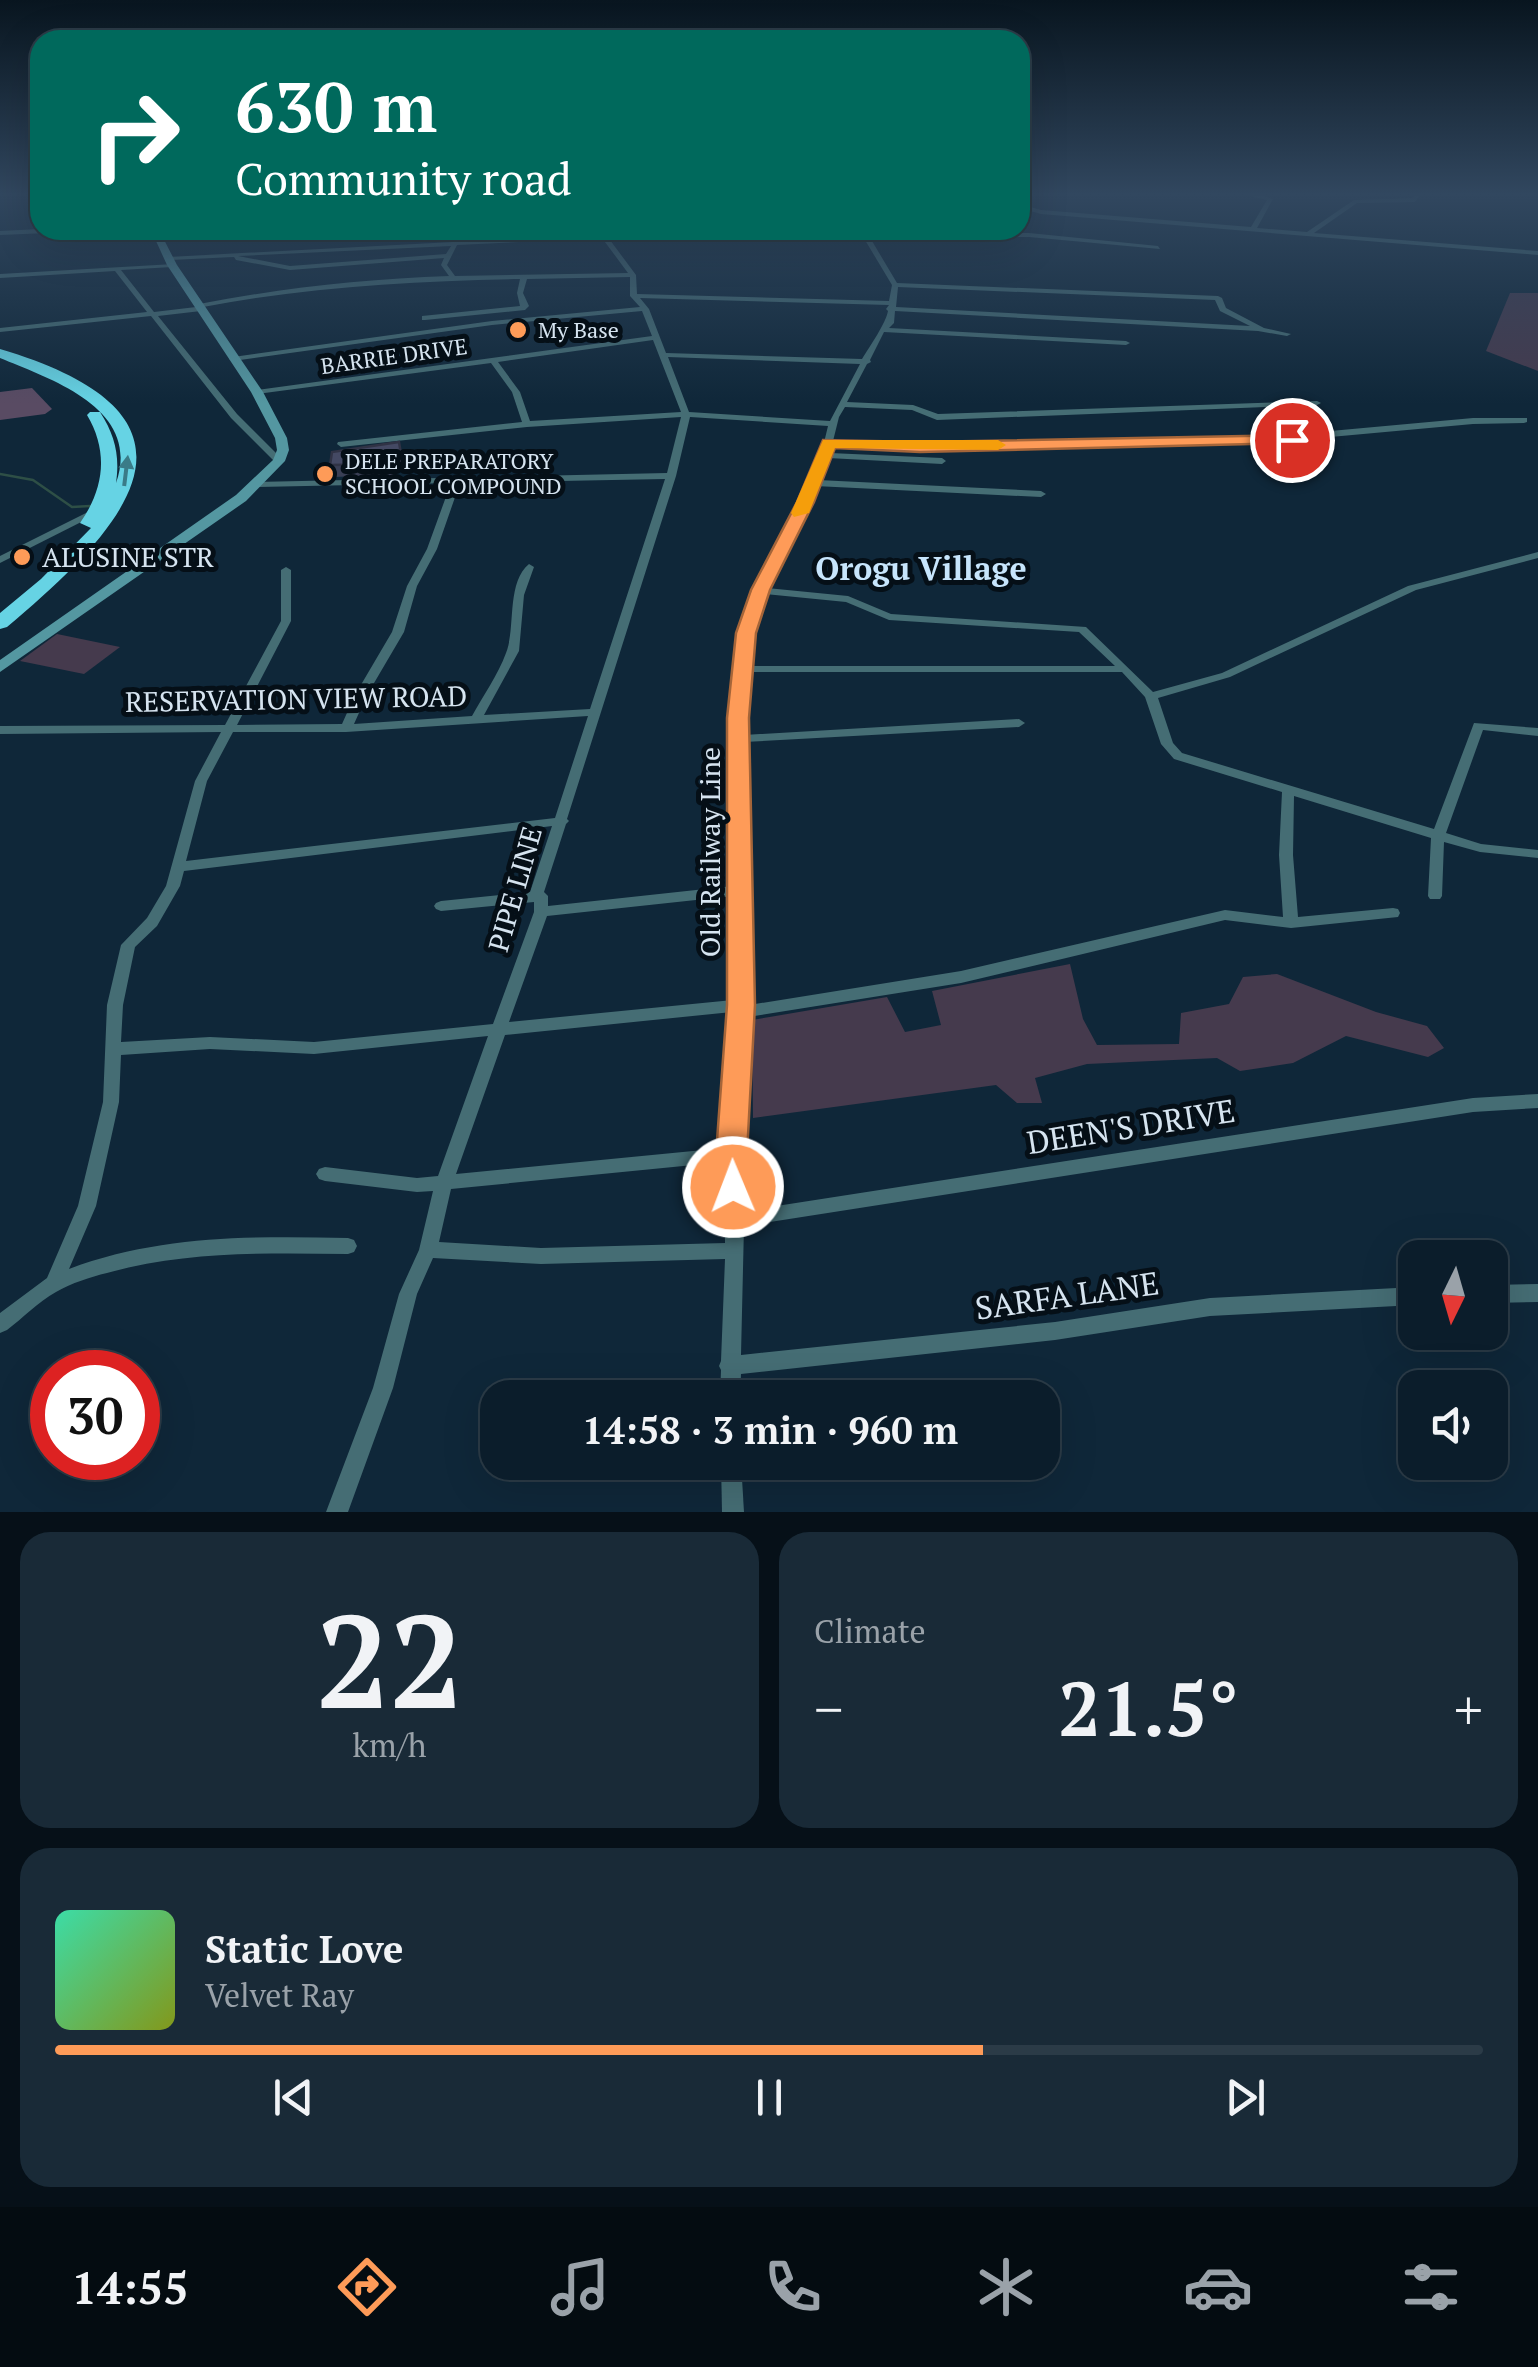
<!DOCTYPE html>
<meta charset="utf-8">
<style>
body{margin:0;font-family:"PT Serif",serif;background:#192a37;color:#f1f3f6;height:100vh;display:flex;flex-direction:column;font-size:38px;white-space:nowrap}
*{box-sizing:border-box;margin:0}
p{font-size:32px;color:#9aa2a9}
.icon{flex:none;width:55px;height:55px;fill:none;stroke:currentColor;stroke-width:2;stroke-linecap:round;stroke-linejoin:round}
.map{position:relative;height:1512px;overflow:hidden}
.sheet{display:flex;flex-direction:column;gap:20px;padding:20px;background:#061018;flex:1}
.sheet>*{flex:none}
.top-card{position:absolute;left:30px;top:30px;width:1000px;height:210px;border-radius:30px;box-shadow:0 10px 40px #0002,0 0 0 2px #2b3b47;background:#00695c;color:#fff;overflow:hidden}
.needle{width:65px;rotate:185deg}
.controls{position:absolute;left:1398px;top:1240px;display:grid;gap:20px}
.controls a{display:grid;place-items:center;width:110px;height:110px;border-radius:20px;background:#0b1d2b;box-shadow:0 10px 40px #0002,0 0 0 2px #2b3b47;font-size:50px}
.speed{position:absolute;left:30px;top:1350px;display:flex;gap:20px;font-size:50px;font-weight:700;text-align:center}
.speed>*{display:grid;place-content:center;width:130px;height:130px;border-radius:50%;background:#0b1d2b;box-shadow:0 10px 40px #0002,0 0 0 2px #2b3b47;line-height:1}
.speed .limit{border:15px solid #d22;background:#fff;color:#111}
.pin{position:absolute;display:grid;place-items:center;width:85px;height:85px;color:#fff;margin:-42px;border:5px solid #fff;border-radius:50%;box-shadow:0 2px 10px #0007}
.me{position:absolute;width:110px;margin:-55px;rotate:359deg;stroke-linejoin:round;filter:drop-shadow(0 0 8px #0008)}
.turn{display:flex;align-items:center;gap:35px;height:210px;padding:0 40px;font-size:45px}
.turn .icon{width:130px;height:130px;stroke-width:2.5}
.turn b{display:block;font-size:70px;line-height:85px}
.big{font-size:75px;font-weight:700;line-height:1.1}
.sheet .card{flex:1;display:flex;flex-direction:column;justify-content:center;gap:15px;min-width:0;padding:0 35px;border-radius:30px;background:#192a37}
.sheet .dial{align-items:center;gap:0}
.dial b{font-size:130px;line-height:1}
.song{display:flex;align-items:center;gap:30px}
.cover{width:120px;height:120px;border-radius:15px;background:linear-gradient(135deg,hsl(160 70% 55%),hsl(70 70% 35%))}
.played{height:10px;border-radius:5px;background:linear-gradient(90deg,#fe9b58 65%,#2b3b47 65%)}
.keys{display:flex;justify-content:space-around;direction:ltr}
.heat{display:flex;justify-content:space-between;align-items:center;font-size:55px;direction:ltr}
.sheet .tiles{flex:1;display:grid;gap:20px;grid-template-columns:1fr 1fr}
.card:last-child{grid-column:span 2}
.trip{position:absolute;left:480px;top:1380px;width:580px;height:100px;border-radius:30px;background:#0b1d2b;box-shadow:0 10px 40px #0002,0 0 0 2px #2b3b47;font-weight:700;line-height:100px;text-align:center}
.tabs{display:flex;height:160px;justify-content:space-around;align-items:center;background:#040c11;color:#9aa2a9}
.tabs .icon{width:70px;height:70px}
.tabs .selected{color:#fe9b58}
.tabs b{font-size:45px;color:#f1f3f6}
.map>svg:first-child{display:block}
.green{fill:#453a4d}
.forest{fill:#594b63}
.lines{fill:none;stroke-linecap:round;stroke-linejoin:round}
.stream{stroke:#2e4f46;stroke-width:2.5}
.street{fill:#456d74;fill-rule:evenodd}
.secondary{fill:#5497a1;fill-rule:evenodd}
.highway{fill:#66d3e4;fill-rule:evenodd}
.wall{fill:#3a3f55}
.shaded-wall{fill:#303345}
.building{fill:#444963;stroke:#303345;stroke-width:2.5}
.oneway{fill:#3a7b88}
.route{fill:#fe9b58;stroke:#a56539;stroke-width:2.5}
.slow{fill:#f59e0b}
.poi-dot{fill:#fe9b58;stroke:#050f17;stroke-width:4}
.labels{text-anchor:middle;stroke-width:10;stroke-linejoin:round;paint-order:stroke}
.far-poi-label{font-size:22px;fill:#d6e4f0;stroke:#050f17;text-anchor:start}
.far-street-label{font-size:22px;fill:#d6e4f0;stroke:#050f17}
.poi-label{font-size:28px;fill:#d6e4f0;stroke:#050f17;text-anchor:start}
.street-label{font-size:28px;fill:#d6e4f0;stroke:#050f17}
.quarter-label{font-size:32px;font-weight:bold;fill:#c7e5fc;stroke:#050f17}
.near-street-label{font-size:32px;fill:#d6e4f0;stroke:#050f17}
</style>
<div class="map">
<svg width="1538" height="1512" viewBox="0 0 1538 1512">
<rect width="100%" height="100%" fill="#0f2739"/>
<g class="green">
<polygon points="1510,293 1538,293 1538,371 1486,351"/>
<polygon points="57,634 120,647 84,674 20,661"/>
<polygon points="1070,964 1083,1019 1097,1045 1179,1044 1181,1013 1229,1004 1243,977 1277,974 1376,1012 1427,1026 1444,1048 1428,1057 1346,1036 1293,1063 1240,1071 1217,1058 1087,1064 1035,1078 1042,1103 1017,1103 996,1085 753,1118 752,1020 887,997 905,1032 941,1025 932,991"/>
</g>
<polygon class="forest" points="32,388 52,409 45,414 0,420 0,392"/>
<g class="lines">
<polyline class="stream" points="0,474 33,480 72,507 90,506"/>
<g class="street">
<polygon points="1247,192 1253,192 1273,199 1257,228 1307,232 1354,200 1413,198 1416,192 1422,192 1415,202 1357,203 1314,233 1538,251 1538,255 1041,214 1020,208 1020,204 1041,210 1251,227 1267,200 1246,195"/>
<polygon points="40,229 73,230 70,232 0,235 0,231"/>
<path d="M 459,230 L 465,230 L 459,241 L 601,234 L 601,230 L 607,230 L 607,236 L 636,275 L 637,294 L 889,301 L 892,285 L 859,230 L 865,230 L 866,232 L 1029,233 L 1158,246 L 1160,249 L 1029,237 L 869,236 L 897,283 L 1218,296 L 1222,298 L 1226,308 L 1264,328 L 1291,334 L 1287,336 L 1258,331 L 895,311 L 894,323 L 889,328 L 1126,341 L 1130,343 L 1126,345 L 884,332 L 870,360 L 871,362 L 867,364 L 847,402 L 913,405 L 938,414 L 1317,401 L 1321,403 L 1317,405 L 937,420 L 912,410 L 845,407 L 839,417 L 833,441 L 920,444 L 1253,438 L 1473,418 L 1527,418 L 1527,422 L 1524,423 L 1473,424 L 1253,444 L 920,450 L 832,446 L 830,453 L 942,458 L 946,461 L 942,464 L 828,458 L 818,480 L 1041,491 L 1046,494 L 1041,497 L 815,486 L 767,588 L 848,596 L 891,614 L 1086,627 L 1153,692 L 1222,673 L 1408,586 L 1538,552 L 1538,558 L 1416,590 L 1230,677 L 1158,698 L 1173,743 L 1182,753 L 1434,829 L 1474,723 L 1538,728 L 1538,736 L 1483,730 L 1446,833 L 1481,844 L 1538,850 L 1538,858 L 1480,852 L 1444,842 L 1442,896 L 1440,899 L 1430,899 L 1428,896 L 1431,838 L 1294,796 L 1293,855 L 1298,917 L 1393,908 L 1398,909 L 1400,913 L 1398,917 L 1291,928 L 1225,920 L 961,983 L 748,1017 L 741,1154 L 744,1211 L 1473,1098 L 1538,1094 L 1538,1108 L 1473,1112 L 744,1226 L 741,1355 L 1055,1322 L 1210,1298 L 1415,1287 L 1415,1305 L 1210,1316 L 1055,1340 L 741,1374 L 740,1398 L 720,1398 L 721,1370 L 719,1366 L 721,1361 L 725,1259 L 541,1264 L 433,1258 L 417,1294 L 393,1388 L 348,1512 L 326,1512 L 373,1388 L 399,1294 L 419,1250 L 433,1191 L 417,1192 L 325,1181 L 319,1179 L 316,1174 L 319,1169 L 325,1167 L 417,1178 L 438,1176 L 488,1036 L 314,1054 L 210,1049 L 121,1055 L 119,1102 L 96,1206 L 69,1269 C 159,1235 254,1236 348,1238 L 354,1240 L 357,1246 L 354,1252 L 348,1254 C 267,1253 186,1251 107,1273 C 90,1277 72,1283 56,1292 C 38,1302 23,1318 7,1330 L 0,1333 L 0,1313 L 47,1278 L 78,1206 L 103,1102 L 107,1005 L 121,945 L 147,918 L 166,886 L 195,781 L 221,732 L 0,734 L 0,726 L 225,725 L 281,621 L 281,570 L 286,567 L 291,570 L 291,621 L 237,725 L 342,724 L 355,695 L 392,632 L 407,586 L 427,549 L 451,483 L 258,487 L 255,486 L 255,482 L 667,473 L 681,417 L 527,427 L 341,447 L 337,444 L 338,442 L 522,422 L 512,392 L 491,363 L 257,394 L 253,392 L 257,390 L 652,336 L 642,311 L 492,325 L 233,361 L 229,359 L 233,357 L 492,321 L 640,307 L 630,296 L 630,277 L 527,279 L 523,293 L 529,306 L 525,310 L 425,320 L 422,320 L 422,316 L 520,306 L 517,293 L 520,279 C 414,281 308,287 203,307 L 205,309 L 201,311 L 158,316 L 237,414 L 282,459 L 282,463 L 276,463 L 231,418 L 151,316 L 0,332 L 0,328 L 147,312 L 115,271 L 0,278 L 0,274 L 174,264 L 174,266 L 172,267 L 121,270 L 154,312 L 196,307 L 196,304 L 199,304 C 282,288 364,279 449,276 L 441,265 L 444,258 L 290,270 L 236,260 L 234,257 L 170,260 L 168,259 L 168,257 L 453,242 ZM 602,238 L 628,273 L 455,276 L 447,265 L 457,245 ZM 451,246 L 446,254 L 290,266 L 238,256 ZM 898,287 L 1215,300 L 1220,311 L 1250,326 L 896,307 ZM 640,298 L 889,305 L 886,309 L 888,311 C 886,323 870,346 862,359 L 666,353 L 649,309 ZM 653,340 L 681,412 L 530,421 L 520,392 L 498,362 ZM 668,357 L 860,364 L 830,421 L 689,412 ZM 690,417 L 828,426 L 821,455 L 756,590 L 740,633 L 732,718 L 733,886 L 548,906 L 548,896 L 544,892 L 566,824 L 569,821 L 567,819 L 676,476 ZM 665,479 L 590,709 L 484,715 L 519,651 L 524,595 L 534,567 L 529,564 C 506,583 516,628 506,653 C 498,675 483,696 472,716 L 354,724 L 367,695 L 404,632 L 417,586 L 437,549 L 460,483 ZM 765,594 L 846,602 L 889,620 L 1079,632 L 1115,666 L 749,666 L 752,633 ZM 748,672 L 1122,672 L 1145,697 L 1161,744 L 1174,759 L 1282,792 L 1279,855 L 1283,917 L 1225,910 L 961,971 L 749,1005 L 744,742 L 1019,727 L 1025,723 L 1019,719 L 744,735 ZM 588,716 L 555,818 L 186,861 L 207,781 L 233,732 L 346,732 ZM 552,826 L 530,892 L 441,901 L 436,903 L 434,906 L 436,909 L 441,911 L 534,902 L 534,912 L 493,1024 L 314,1042 L 210,1037 L 121,1042 L 123,1005 L 135,947 L 157,926 L 180,886 L 184,871 ZM 733,896 L 733,1000 L 509,1022 L 547,916 ZM 732,1012 L 724,1148 L 456,1174 L 505,1035 ZM 724,1162 L 725,1243 L 541,1248 L 439,1242 L 451,1189 Z"/>
<polygon points="100,506 103,507 103,511 0,563 0,556"/>
<polygon points="1538,1284 1538,1302 1490,1303 1490,1285"/>
<polygon points="721,1462 741,1462 744,1512 722,1512"/>
</g>
<polygon class="secondary" points="151,230 159,230 177,265 263,392 287,438 289,450 285,461 246,501 0,672 0,660 236,495 273,460 277,450 275,438 251,392 167,265"/>
<path class="highway" d="M 0,349 C 222,415 135,520 7,627 L 0,629 L 0,613 L 41,579 L 91,528 L 80,523 C 104,489 109,452 87,415 L 90,412 L 100,412 C 115,435 120,456 116,483 C 142,409 53,380 0,358 Z"/>
</g>
<polygon class="wall" points="399,442 403,465 393,466 393,475 333,477 330,465"/>
<polygon class="shaded-wall" points="401,454 403,465 393,466 393,475 391,455"/>
<polygon class="building" points="399,442 401,454 391,455 391,464 330,465 332,452"/>
<defs><path id="oneway-solid" d="M-6-.8H1V-3.2L6.5 0L1 3.2V.8H-6Z" transform="scale(2.5)"/></defs>
<use class="oneway" href="#oneway-solid" transform="translate(126 471) rotate(-83)"/>
<linearGradient id="sky" x2="0" y2="1"><stop stop-color="#08151f"/><stop offset="0.48" stop-color="#31475f"/><stop offset="1" stop-color="#31475f" stop-opacity="0"/></linearGradient>
<rect width="1538" height="404" fill="url(#sky)"/>
<polygon class="route" points="1292,435 1299,440 1297,443 920,452 835,448 814,502 770,590 756,633 749,718 755,1005 747,1154 749,1187 745,1196 733,1200 722,1196 717,1187 716,1154 727,1005 727,718 736,633 751,590 797,502 823,440 920,442"/>
<polygon class="slow" points="823,440 998,440 1006,445 998,450 835,448 809,513 794,517 791,513"/>
<g class="poi-dot">
<circle cx="518" cy="330" r="10"/>
<circle cx="325" cy="474" r="10"/>
<circle cx="22" cy="557" r="10"/>
</g>
<g class="labels">
<g class="far-poi-label">
<text x="538" y="338">My Base</text>
<text x="345" y="469">DELE PREPARATORY<tspan x="345" dy="25">SCHOOL COMPOUND</tspan></text>
</g>
<g class="far-street-label">
<text transform="translate(394 356) rotate(-8)" y="8">BARRIE DRIVE</text>
</g>
<g class="poi-label">
<text x="42" y="567">ALUSINE STR</text>
</g>
<g class="street-label">
<text transform="translate(296 699) rotate(-1)" y="10">RESERVATION VIEW ROAD</text>
<text transform="translate(710 852) rotate(-90)" y="10">Old Railway Line</text>
<text transform="translate(515 889) rotate(-74)" y="10">PIPE LINE</text>
</g>
<g class="quarter-label">
<text x="921" y="580">Orogu Village</text>
</g>
<g class="near-street-label">
<text transform="translate(1131 1127) rotate(-9)" y="11">DEEN'S DRIVE</text>
<text transform="translate(1067 1296) rotate(-8)" y="11">SARFA LANE</text>
</g>
</g>
</svg>
<div class="controls">
<a><svg class="needle" viewBox="-14 -14 28 28"><path d="M0-13l5 13h-10z" fill="#e53935"/><path d="M0 13l5-13h-10z" fill="#9aa2a9"/></svg></a>
<a><svg class="icon" aria-label="sound" viewBox="0 0 24 24"><path d="M4 9h4l5-4v14l-5-4H4zM17 9q2 3 0 6"/></svg></a>
</div>
<div class="speed"><div class="limit">30</div></div>
<div class="pin" style="left:1292px;top:440px;background:#d93025"><svg class="icon" aria-label="arrive" viewBox="0 0 24 24"><path d="M6 21V4h12l-3 4 3 4H6"/></svg></div>
<svg class="me" style="left:733px;top:1187px" viewBox="-20 -20 40 40"><circle r="17" fill="#fe9b58" stroke="#fff" stroke-width="3"/><path d="M0-11L8 9 0 5-8 9z" fill="#fff"/></svg>
<div class="trip">14:58 · 3 min · 960 m</div>
<div class="top-card">
<div class="turn"><svg class="icon" aria-label="right" viewBox="0 0 24 24"><path d="M7 20v-9h11M14 6l5 5-5 5"/></svg><div><b>630 m</b>Community road</div></div>
</div>
</div>
<section class="sheet">
<div class="tiles">
<div class="card dial"><b>22</b><p>km/h</p></div>
<div class="card"><p>Climate</p>
<div class="heat"><a>−</a><b class="big">21.5°</b><a>+</a></div>
</div>
<div class="card">
<div class="song"><i class="cover"></i><div><b>Static Love</b><p>Velvet Ray</p></div></div>
<div class="played"></div>
<div class="keys"><svg class="icon" aria-label="previous" viewBox="0 0 24 24"><path d="M18 5L8 12l10 7zM5 5v14"/></svg><svg class="icon" aria-label="pause" viewBox="0 0 24 24"><path d="M8 5v14M16 5v14"/></svg><svg class="icon" aria-label="next" viewBox="0 0 24 24"><path d="M6 5l10 7-10 7zM19 5v14"/></svg></div>
</div>
</div>
</section>
<nav class="tabs">
<b>14:55</b>
<svg class="icon selected" aria-label="directions" viewBox="0 0 24 24"><path d="M12 3l9 9-9 9-9-9zM9 14v-3h6M13 9l2 2-2 2"/></svg>
<svg class="icon" aria-label="music" viewBox="0 0 24 24"><path d="M9 18V5l10-2v13"/><circle cx="6" cy="18" r="3"/><circle cx="16" cy="16" r="3"/></svg>
<svg class="icon" aria-label="phone" viewBox="0 0 24 24"><path d="M5 4h4l2 5-3 2q2 4 5 5l2-3 5 2v4C11 20 4 13 5 4z"/></svg>
<svg class="icon" aria-label="climate" viewBox="0 0 24 24"><path d="M12 3v18M4 7l16 10M4 17L20 7"/></svg>
<svg class="icon" aria-label="car" viewBox="0 0 24 24"><path d="M5 17H2v-5l4-1 3-4h7l3 4 3 1v5h-3M9 17h6M6 11h13"/><circle cx="7" cy="17" r="2"/><circle cx="17" cy="17" r="2"/></svg>
<svg class="icon" aria-label="filters" viewBox="0 0 24 24"><path d="M4 7h16M4 17h16"/><circle cx="9" cy="7" r="2"/><circle cx="15" cy="17" r="2"/></svg>
</nav>
